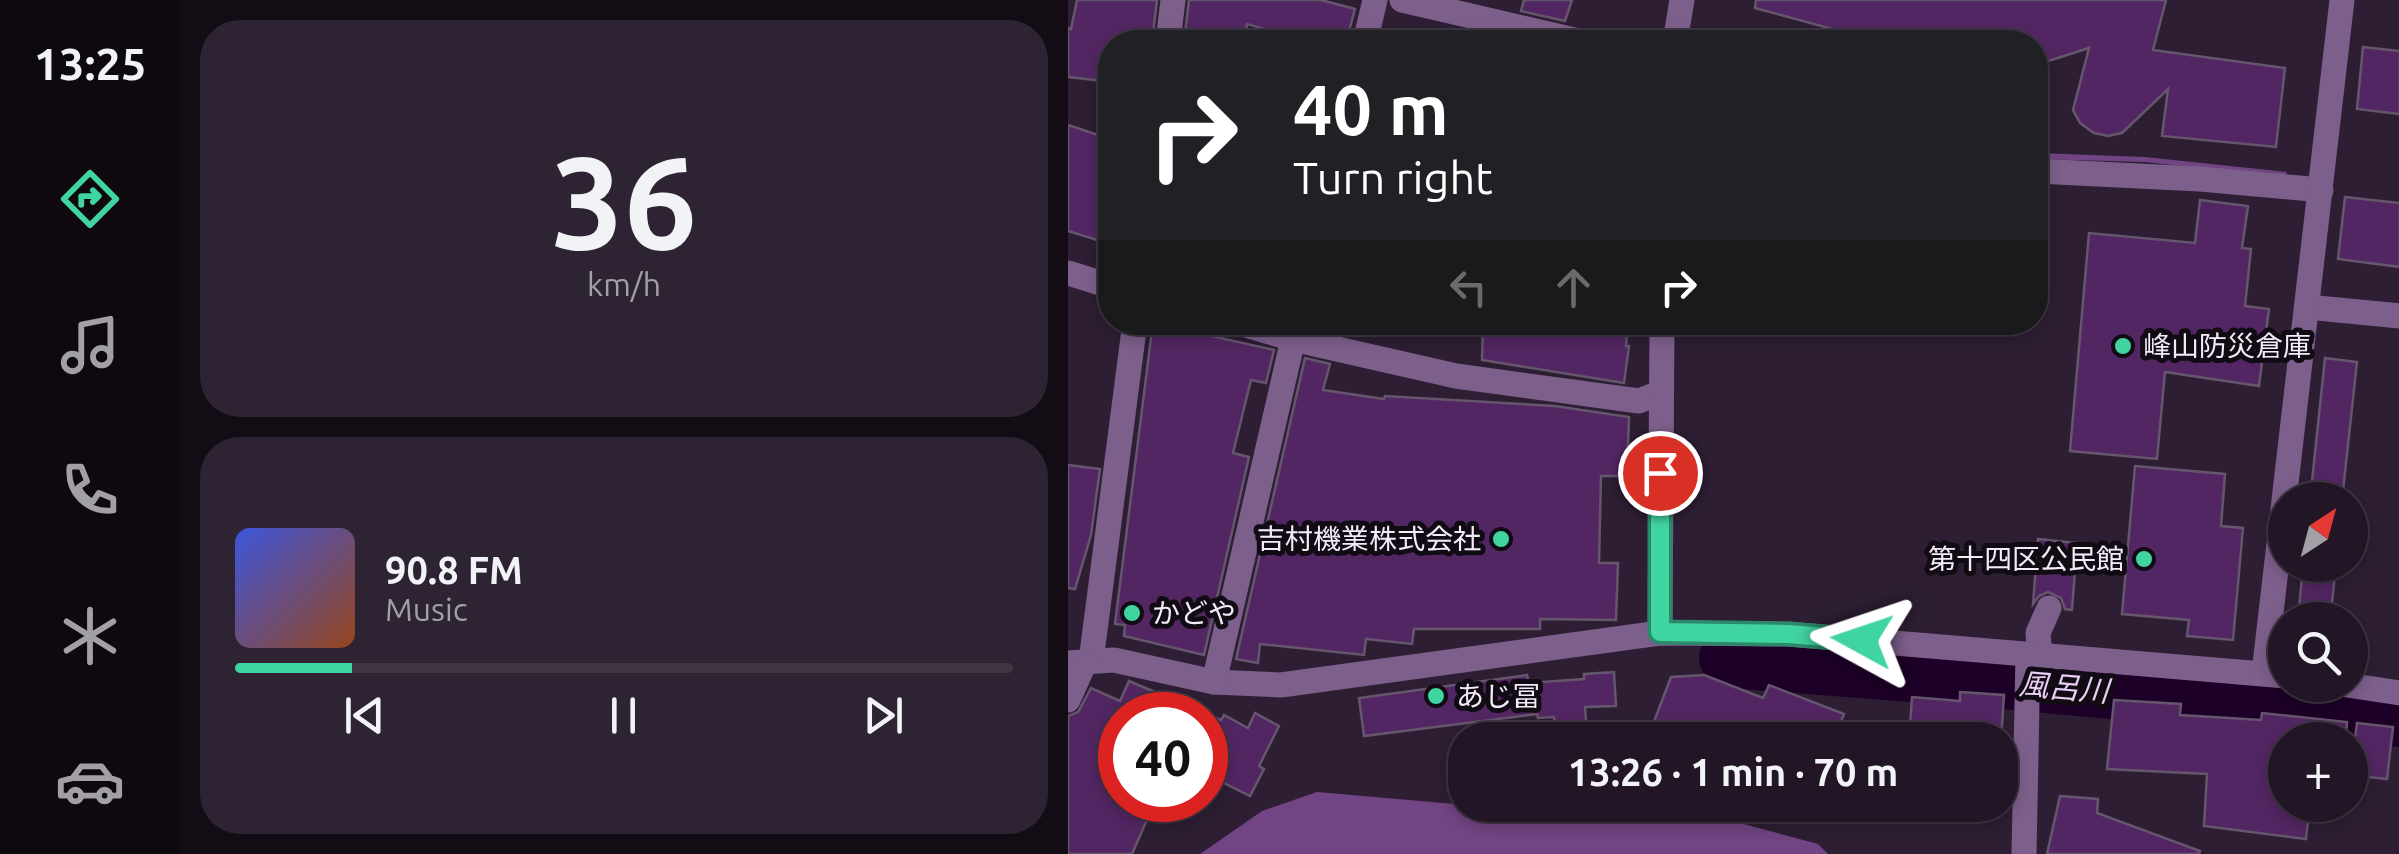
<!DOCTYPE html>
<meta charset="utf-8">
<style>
body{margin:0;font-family:Ubuntu,"Noto Sans JP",sans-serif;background:#2e2332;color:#f1f3f6;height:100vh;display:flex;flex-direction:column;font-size:38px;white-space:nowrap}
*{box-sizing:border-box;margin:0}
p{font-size:32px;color:#a29fa7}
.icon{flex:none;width:55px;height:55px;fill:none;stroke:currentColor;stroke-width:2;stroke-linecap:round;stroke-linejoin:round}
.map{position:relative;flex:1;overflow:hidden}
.panel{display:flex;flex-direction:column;gap:20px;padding:20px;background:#130c15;width:888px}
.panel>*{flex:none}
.banner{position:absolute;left:30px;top:30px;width:950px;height:305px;border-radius:40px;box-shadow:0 5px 15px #0003,0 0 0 2px #3f3543;background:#202124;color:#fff;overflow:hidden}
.needle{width:65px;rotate:36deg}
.buttons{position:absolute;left:1200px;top:482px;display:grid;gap:20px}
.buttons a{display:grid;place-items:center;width:100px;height:100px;border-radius:50%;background:#221626;box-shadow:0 5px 15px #0003,0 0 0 2px #3f3543;font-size:50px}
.speed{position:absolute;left:30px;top:692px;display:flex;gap:20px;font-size:50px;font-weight:700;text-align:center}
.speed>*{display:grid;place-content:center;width:130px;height:130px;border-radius:50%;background:#221626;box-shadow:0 5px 15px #0003,0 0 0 2px #3f3543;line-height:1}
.speed .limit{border:15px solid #d22;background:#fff;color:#111}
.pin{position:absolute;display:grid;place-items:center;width:85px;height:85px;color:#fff;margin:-42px;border:5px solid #fff;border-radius:50%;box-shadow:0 2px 10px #0007}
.me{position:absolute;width:110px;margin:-55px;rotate:275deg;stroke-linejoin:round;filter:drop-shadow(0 0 8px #0008)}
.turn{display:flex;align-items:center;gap:35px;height:210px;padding:0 30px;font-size:45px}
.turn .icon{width:130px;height:130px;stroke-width:2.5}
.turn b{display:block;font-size:70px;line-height:85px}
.lanes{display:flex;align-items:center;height:95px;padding:0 30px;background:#0003;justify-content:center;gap:50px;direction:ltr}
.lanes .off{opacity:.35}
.panel .widget{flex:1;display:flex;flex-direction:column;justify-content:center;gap:15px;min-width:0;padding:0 35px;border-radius:40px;background:#2e2332}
.panel .dial{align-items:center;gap:0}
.dial b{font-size:130px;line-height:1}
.song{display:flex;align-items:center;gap:30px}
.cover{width:120px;height:120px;border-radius:15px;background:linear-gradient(135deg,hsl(230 70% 55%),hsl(20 70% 35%))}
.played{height:10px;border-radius:5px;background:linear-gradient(90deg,#40d4a1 15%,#3f3543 15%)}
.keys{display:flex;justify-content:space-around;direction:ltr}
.trip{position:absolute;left:380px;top:722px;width:570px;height:100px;border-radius:40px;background:#221626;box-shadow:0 5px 15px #0003,0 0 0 2px #3f3543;font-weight:700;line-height:100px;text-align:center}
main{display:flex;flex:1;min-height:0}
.menu{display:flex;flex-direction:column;width:180px;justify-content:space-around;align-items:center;background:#0e090f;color:#a29fa7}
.menu .icon{width:70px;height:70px}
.menu .selected{color:#40d4a1}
.menu b{font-size:45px;color:#f1f3f6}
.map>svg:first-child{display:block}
.forest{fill:#714483}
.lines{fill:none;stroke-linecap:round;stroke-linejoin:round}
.river{stroke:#1d0028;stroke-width:60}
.building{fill:#522662;stroke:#66566d;stroke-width:2.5}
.minor{stroke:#7d5f8b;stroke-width:25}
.route-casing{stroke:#2a8a69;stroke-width:25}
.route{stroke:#40d4a1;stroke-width:18}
.poi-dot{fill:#40d4a1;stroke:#110b14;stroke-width:4}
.labels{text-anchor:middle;stroke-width:10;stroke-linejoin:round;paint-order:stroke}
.poi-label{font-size:28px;fill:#f4eaf8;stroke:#110b14;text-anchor:start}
.water-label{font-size:30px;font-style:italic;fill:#e9cff4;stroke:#110b14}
</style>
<main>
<nav class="menu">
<b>13:25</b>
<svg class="icon selected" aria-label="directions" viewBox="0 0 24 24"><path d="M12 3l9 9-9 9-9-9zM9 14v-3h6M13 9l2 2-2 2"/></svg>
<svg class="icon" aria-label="music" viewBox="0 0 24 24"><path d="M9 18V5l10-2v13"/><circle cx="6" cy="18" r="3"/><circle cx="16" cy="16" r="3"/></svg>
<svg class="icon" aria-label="phone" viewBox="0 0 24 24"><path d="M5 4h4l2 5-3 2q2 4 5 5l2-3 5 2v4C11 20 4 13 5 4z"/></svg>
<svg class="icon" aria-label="climate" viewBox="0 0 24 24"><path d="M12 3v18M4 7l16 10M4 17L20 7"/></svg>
<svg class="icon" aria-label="car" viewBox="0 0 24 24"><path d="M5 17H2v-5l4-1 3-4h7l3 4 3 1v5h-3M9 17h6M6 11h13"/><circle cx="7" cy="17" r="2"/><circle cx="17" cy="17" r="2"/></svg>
</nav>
<section class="panel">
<div class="widget dial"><b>36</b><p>km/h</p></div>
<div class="widget">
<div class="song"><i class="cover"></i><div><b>90.8 FM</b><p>Music</p></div></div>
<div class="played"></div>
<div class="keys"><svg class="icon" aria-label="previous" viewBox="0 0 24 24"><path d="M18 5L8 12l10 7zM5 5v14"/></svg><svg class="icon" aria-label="pause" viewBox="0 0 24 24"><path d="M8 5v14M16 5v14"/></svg><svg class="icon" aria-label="next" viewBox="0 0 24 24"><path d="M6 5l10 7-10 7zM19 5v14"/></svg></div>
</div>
</section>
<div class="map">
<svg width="1332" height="854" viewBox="0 0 1332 854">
<rect width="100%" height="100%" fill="#2d1e33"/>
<g class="forest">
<polygon points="968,153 1077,157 1219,172 1217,177 1077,162 968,159"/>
<polygon points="249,792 398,805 646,816 750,844 760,854 132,854 194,811"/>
</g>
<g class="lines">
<polyline class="river" points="661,658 948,680 1332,717"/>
</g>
<g class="building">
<polygon points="9,0 89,0 84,42 42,42 42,72 37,71 36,81 0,77 0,28 3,29"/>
<polygon points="121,0 253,0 287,9 278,42 241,42 179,24 176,42 116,42"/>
<polygon points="456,0 504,0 497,21 453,11"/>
<polygon points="688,0 1098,0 1085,50 1217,68 1208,147 1094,136 1100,89 1054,133 1040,136 1026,133 1012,123 1005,110 1021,48 968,65 968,42 797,42 786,35 687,8"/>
<polygon points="1295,47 1332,51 1332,114 1289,109"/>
<polygon points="0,125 42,139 42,244 0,231"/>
<polygon points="1277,197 1332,203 1332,267 1270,259"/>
<polygon points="1132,200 1180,206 1174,248 1183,249 1177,306 1201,309 1191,386 1097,372 1089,459 1002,451 1021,233 1127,243"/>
<polygon points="85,322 116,322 115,328 140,332 139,335 206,350 198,383 183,380 165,453 181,457 136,655 56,636 57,625 47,624"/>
<polygon points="415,322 560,322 558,346 561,346 556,383 414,360"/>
<polygon points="237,358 262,364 255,390 316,399 317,396 487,406 561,417 559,476 533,476 531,563 550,563 548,620 472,619 472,629 346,629 344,644 298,639 296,655 192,644 190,663 168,659"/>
<polygon points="1257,358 1289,362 1274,500 1242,500"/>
<polygon points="0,465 32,469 23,535 7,589 0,588"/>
<polygon points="1067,466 1157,474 1153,526 1175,528 1165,640 1119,636 1121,620 1054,614"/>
<polygon points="970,539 1009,543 1004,610 997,609 993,598 980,592 971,596 965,604"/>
<polygon points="1235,565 1268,565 1263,613 1257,612 1256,620 1230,620"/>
<polygon points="546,672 548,706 517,707 518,721 487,723 486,717 470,718 469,714 296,736 291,698 459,675 461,683 516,679 516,674"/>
<polygon points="636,675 695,698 701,685 776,714 766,740 579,740 603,677"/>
<polygon points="61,681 153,720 156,715 180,728 187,713 211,726 191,766 196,769 182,796 138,774 138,715 52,715 52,772 42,795 82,813 64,854 0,854 0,716 10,712 23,688 52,701"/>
<polygon points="892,692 936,695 933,740 841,740 844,697 892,701"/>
<polygon points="1046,700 1113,704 1112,715 1193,720 1194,713 1279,722 1278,740 1218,740 1218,805 1237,805 1237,810 1241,811 1238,839 1136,826 1139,774 1039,769"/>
<polygon points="1289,723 1325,727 1319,779 1282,775"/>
<polygon points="992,796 1030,799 1029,813 1132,851 1131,854 979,854"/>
</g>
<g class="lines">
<g class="minor">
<polyline points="334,0 515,42"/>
<polyline points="100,42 105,0"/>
<polyline points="297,42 307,0"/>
<polyline points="607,42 614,0"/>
<polyline points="968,171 1132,179 1253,190"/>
<polyline points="0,273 42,286"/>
<polyline points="1239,307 1332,316"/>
<polyline points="168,322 225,339 388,376 571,401 591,393"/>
<polyline points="592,633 594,322"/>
<polyline points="972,656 970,633 981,608"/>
<polyline points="23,661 67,322"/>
<polyline points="0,663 46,660 146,682 213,685 592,633 720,634 1218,676"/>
<polyline points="1196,673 1274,0"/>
<polyline points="146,682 229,322"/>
<polyline points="1279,685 1332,693"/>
<polyline points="0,700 17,662"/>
<polyline points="956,854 960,654"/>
</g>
</g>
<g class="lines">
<defs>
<polyline id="route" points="592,473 592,632 720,634 794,640"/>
</defs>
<use href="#route" class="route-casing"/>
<use href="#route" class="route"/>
</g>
<g class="poi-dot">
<circle cx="1055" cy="346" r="10"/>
<circle cx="433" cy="539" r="10"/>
<circle cx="1076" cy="559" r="10"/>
<circle cx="64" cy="613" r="10"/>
<circle cx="368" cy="696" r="10"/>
</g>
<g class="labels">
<g class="poi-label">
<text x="1075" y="356">峰山防災倉庫</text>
<text x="413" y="549" text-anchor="end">吉村機業株式会社</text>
<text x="1056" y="569" text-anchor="end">第十四区公民館</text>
<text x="84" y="623">かどや</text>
<text x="388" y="706">あじ冨</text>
</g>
<g class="water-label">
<text transform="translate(996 688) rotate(5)" y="10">風呂川</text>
</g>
</g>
</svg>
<div class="buttons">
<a><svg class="needle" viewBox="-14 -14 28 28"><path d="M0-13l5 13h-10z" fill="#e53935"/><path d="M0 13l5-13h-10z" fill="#a29fa7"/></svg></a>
<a><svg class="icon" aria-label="search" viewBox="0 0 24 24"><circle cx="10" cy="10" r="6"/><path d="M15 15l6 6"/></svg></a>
<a>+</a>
</div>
<div class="speed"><div class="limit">40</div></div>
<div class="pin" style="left:592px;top:473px;background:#d93025"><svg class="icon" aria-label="arrive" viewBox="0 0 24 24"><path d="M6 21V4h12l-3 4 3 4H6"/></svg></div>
<svg class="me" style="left:794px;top:640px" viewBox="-20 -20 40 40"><path d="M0-17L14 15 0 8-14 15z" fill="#40d4a1" stroke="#fff" stroke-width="4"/></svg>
<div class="trip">13:26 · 1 min · 70 m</div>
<div class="banner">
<div class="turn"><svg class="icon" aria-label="right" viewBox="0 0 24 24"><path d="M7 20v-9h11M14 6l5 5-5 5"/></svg><div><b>40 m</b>Turn right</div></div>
<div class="lanes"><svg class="icon off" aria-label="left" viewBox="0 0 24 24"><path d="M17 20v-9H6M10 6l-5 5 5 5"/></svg><svg class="icon off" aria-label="ahead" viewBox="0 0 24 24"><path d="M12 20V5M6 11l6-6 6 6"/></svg><svg class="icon" aria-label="right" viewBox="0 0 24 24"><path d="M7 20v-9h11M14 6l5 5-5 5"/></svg></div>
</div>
</div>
</main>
